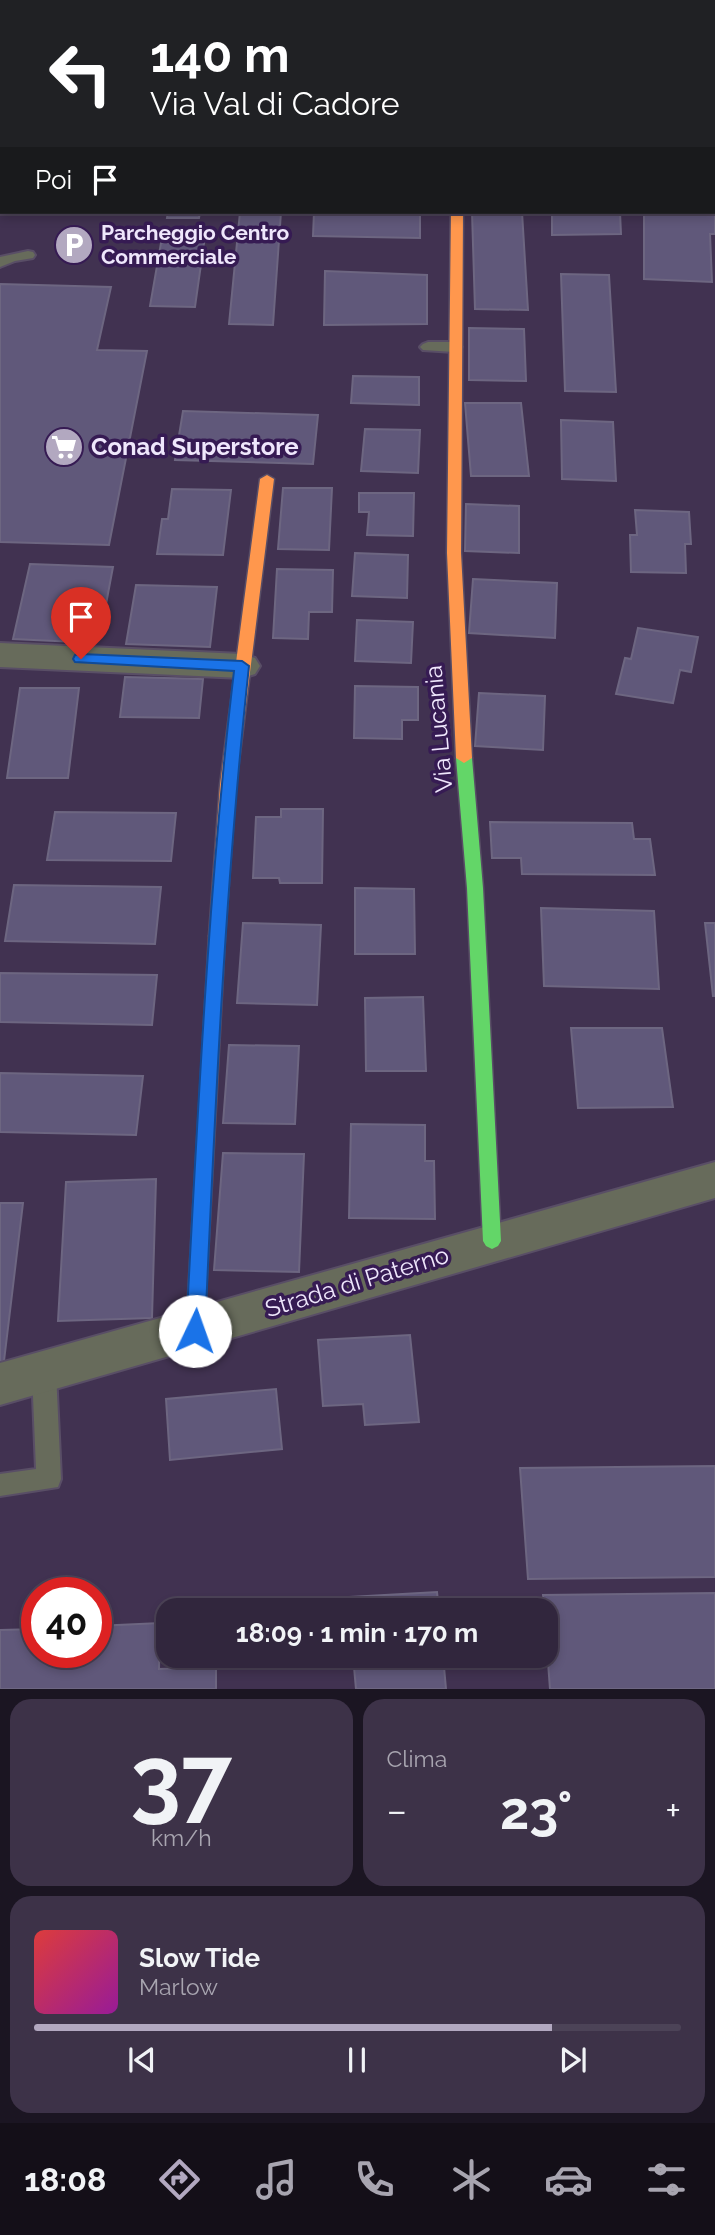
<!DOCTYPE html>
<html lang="it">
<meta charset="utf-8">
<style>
body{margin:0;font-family:Raleway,sans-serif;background:#3d3248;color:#f1f3f6;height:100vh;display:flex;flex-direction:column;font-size:26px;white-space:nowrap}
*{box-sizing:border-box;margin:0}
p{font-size:23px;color:#a8a5b0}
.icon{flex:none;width:38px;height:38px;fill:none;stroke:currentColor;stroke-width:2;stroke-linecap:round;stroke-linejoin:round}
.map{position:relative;height:1689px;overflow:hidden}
.details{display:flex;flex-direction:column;gap:10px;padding:10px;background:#1b1522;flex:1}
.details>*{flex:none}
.hud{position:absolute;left:0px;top:0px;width:716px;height:214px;box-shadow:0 4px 10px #0003,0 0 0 2px #4c4357;background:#202124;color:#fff;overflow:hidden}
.speed{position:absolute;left:21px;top:1577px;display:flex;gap:14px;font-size:35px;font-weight:700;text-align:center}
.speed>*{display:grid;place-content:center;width:91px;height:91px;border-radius:50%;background:#31263d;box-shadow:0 4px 10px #0003,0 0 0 2px #4c4357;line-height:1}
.speed .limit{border:10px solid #d22;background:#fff;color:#111}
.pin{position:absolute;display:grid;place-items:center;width:60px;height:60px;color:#fff;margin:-72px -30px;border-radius:50% 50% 50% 0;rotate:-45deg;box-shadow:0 0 7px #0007}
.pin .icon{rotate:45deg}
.me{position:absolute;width:77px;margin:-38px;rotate:3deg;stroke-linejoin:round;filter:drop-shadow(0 0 5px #0008)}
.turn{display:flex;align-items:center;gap:24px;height:147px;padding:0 35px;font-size:32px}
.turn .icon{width:91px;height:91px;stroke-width:2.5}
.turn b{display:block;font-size:49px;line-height:60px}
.then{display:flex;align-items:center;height:66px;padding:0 35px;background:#0003;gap:14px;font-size:26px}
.big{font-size:52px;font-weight:700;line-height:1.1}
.details .widget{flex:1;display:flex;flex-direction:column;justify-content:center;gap:10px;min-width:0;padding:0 24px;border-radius:21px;background:#3d3248}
.details .dial{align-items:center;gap:0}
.dial b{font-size:91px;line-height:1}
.song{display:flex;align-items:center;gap:21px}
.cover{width:84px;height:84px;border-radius:10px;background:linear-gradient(135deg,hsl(0 70% 55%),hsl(300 70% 35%))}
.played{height:7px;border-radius:4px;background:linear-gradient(90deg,#b2a8c0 80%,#4c4357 80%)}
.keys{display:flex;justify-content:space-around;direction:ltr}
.heat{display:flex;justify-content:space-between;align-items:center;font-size:38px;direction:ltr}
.details .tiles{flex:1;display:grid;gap:10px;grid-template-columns:1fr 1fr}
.widget:last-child{grid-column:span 2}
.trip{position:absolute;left:156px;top:1598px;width:402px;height:70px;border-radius:21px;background:#31263d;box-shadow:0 4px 10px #0003,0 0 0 2px #4c4357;font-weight:700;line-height:70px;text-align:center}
.dock{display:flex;height:112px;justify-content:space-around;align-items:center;background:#140f18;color:#a8a5b0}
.dock .icon{width:49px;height:49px}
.dock .on{color:#b2a8c0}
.dock b{font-size:32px;color:#f1f3f6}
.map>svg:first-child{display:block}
.building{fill:#60587a;stroke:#6d6681;stroke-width:2}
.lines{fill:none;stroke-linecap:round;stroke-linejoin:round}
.lane-casing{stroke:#594e66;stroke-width:4}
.street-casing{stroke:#594e66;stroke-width:4}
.fast-casing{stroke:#594e66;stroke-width:3}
.slow-casing{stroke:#594e66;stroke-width:3}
.lane{fill:#676b5b;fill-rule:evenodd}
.street{fill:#676b5b;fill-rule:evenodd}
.fast{fill:#63d668;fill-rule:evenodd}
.slow{fill:#ff974d;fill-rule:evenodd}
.route{fill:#1a73e8;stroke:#114b97;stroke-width:2}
.labels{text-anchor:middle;stroke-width:7;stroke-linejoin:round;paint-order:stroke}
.far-poi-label{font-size:21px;font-weight:bold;fill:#efe7fc;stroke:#361b53;text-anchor:start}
.poi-label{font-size:24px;font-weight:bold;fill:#efe7fc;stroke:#361b53;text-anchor:start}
.street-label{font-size:24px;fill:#efe7fc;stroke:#361b53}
</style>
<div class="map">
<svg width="715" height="1689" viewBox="0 0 715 1689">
<rect width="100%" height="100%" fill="#413251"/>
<g class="building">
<polygon points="168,212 200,212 199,218 167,218"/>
<polygon points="240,212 281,212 273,325 229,324"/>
<polygon points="314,212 420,212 420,238 313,236"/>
<polygon points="472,212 522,212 528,310 475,309"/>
<polygon points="552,212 620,212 621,234 552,235"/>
<polygon points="644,212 715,213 715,234 710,234 712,282 644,279"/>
<polygon points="161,243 204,243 195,307 150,306"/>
<polygon points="325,271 427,275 427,324 324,325"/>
<polygon points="561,274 609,275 616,392 565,391"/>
<polygon points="0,284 111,287 97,350 147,351 109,545 0,542"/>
<polygon points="469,328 524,329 526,381 469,380"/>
<polygon points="353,376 419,377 419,405 351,403"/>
<polygon points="465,403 521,403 529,476 471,476"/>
<polygon points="183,411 318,415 313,464 175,460"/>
<polygon points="561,420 613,422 616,481 562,479"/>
<polygon points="365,429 420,430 418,473 361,471"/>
<polygon points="283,488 332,488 329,550 278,549"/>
<polygon points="172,489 231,490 223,555 157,554 162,519 168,519"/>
<polygon points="359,493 414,493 413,536 367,535 369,512 359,512"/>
<polygon points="466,504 519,506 519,553 465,551"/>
<polygon points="635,510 689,512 691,544 685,544 686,573 631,572 630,535 637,535"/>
<polygon points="355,553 408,555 407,598 352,596"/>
<polygon points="30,564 113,567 104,615 81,614 76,642 13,639"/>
<polygon points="277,569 333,570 332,612 309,612 308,639 273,638"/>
<polygon points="473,579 557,583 555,638 469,633"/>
<polygon points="136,585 217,587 210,647 126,644"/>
<polygon points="357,620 413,622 411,663 355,661"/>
<polygon points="638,628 698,637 691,672 680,670 673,703 616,694 625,658 631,659"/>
<polygon points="125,677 203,679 199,718 120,717"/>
<polygon points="355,686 418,687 418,720 402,720 402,739 354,738"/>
<polygon points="20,688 79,688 68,778 7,778"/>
<polygon points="479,693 545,696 543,750 475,746"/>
<polygon points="281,809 323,809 322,883 280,883 279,878 253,878 256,817 281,817"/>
<polygon points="55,812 176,813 171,861 47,860"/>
<polygon points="490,822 632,823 634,839 650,839 655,875 522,874 521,858 492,858"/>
<polygon points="14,885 161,887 155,944 5,941"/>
<polygon points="355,888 414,889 415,954 355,954"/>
<polygon points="541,908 654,911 659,989 544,986"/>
<polygon points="243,923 321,925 317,1005 237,1003"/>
<polygon points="705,923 715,923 715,996 713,996"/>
<polygon points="0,973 157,975 152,1025 0,1022"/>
<polygon points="423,997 426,1071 366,1071 365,998"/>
<polygon points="571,1028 662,1028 673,1107 578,1108"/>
<polygon points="229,1045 299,1046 295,1124 223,1123"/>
<polygon points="0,1073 143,1076 136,1135 0,1132"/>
<polygon points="351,1124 425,1125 425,1161 434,1161 435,1219 349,1218"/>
<polygon points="223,1153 304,1154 299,1272 214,1270"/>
<polygon points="156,1179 152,1318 58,1321 66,1182"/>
<polygon points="0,1203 23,1203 4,1361 0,1362"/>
<polygon points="410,1335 419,1422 365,1425 363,1404 323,1406 318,1340"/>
<polygon points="276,1389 282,1449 170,1460 166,1399"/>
<polygon points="715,1466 715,1577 528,1579 520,1468"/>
<polygon points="437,1592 439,1610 350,1610 350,1597"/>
<polygon points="715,1593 715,1689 550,1689 543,1595"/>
<polygon points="160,1623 159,1669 216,1667 216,1689 0,1689 0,1630 37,1629 37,1652 96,1652 96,1626"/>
<polygon points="353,1656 443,1656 446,1689 356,1689"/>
</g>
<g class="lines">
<defs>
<g id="lane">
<polygon points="28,251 33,252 35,255 33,258 15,261 0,267 0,257"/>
<polygon points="428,342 454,342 462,347 454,352 423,350 420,347 423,344"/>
<polygon points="44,1362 52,1365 56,1372 61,1479 58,1487 0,1496 0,1474 36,1469 32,1372 36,1365"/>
</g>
<g id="street">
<rect x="3" y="0" width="24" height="2"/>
<rect x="434" y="0" width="24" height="2"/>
<polygon points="2,60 2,85 0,86 0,61"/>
<polygon points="0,643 242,654 255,658 260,666 255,674 242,678 0,667"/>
<polygon points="715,1162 715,1198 0,1405 0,1363"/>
</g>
<g id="fast">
<rect x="714" y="175" width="1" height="6"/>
<polygon points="464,753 472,758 483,888 501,1241 498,1246 492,1249 486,1246 483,1241 467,888 456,758"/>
<polygon points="217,930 223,932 225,936 204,1331 202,1337 195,1339 188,1337 186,1331 209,936 211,932"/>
</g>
<g id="slow">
<rect x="0" y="117" width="2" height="6"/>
<polygon points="451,212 463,212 461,553 472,758 464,763 456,758 447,553"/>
<polygon points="267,475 274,479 236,785 225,936 223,940 211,940 209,936 220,785 260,479"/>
</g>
</defs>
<use href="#lane" class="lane-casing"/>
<use href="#street" class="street-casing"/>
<use href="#fast" class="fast-casing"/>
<use href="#slow" class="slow-casing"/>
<use href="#lane" class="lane"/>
<use href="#street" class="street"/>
<use href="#fast" class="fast"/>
<use href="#slow" class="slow"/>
</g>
<path class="route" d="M 81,654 L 242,661 L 249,666 C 225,887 215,1109 205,1331 L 202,1337 L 195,1339 L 189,1337 L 186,1331 C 198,1110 208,890 234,671 L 75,662 L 73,659 L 75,655 Z"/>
<defs>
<symbol id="parking-disc" viewBox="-11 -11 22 22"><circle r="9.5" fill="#b2a8c0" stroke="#361b53"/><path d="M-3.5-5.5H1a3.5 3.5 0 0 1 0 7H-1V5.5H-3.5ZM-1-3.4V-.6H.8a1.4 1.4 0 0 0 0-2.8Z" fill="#fff"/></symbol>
<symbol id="supermarket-disc" viewBox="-11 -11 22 22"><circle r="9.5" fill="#b2a8c0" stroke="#361b53"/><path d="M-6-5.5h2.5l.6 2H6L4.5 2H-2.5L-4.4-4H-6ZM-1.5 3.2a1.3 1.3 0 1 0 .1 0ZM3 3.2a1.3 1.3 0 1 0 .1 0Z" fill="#fff"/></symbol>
</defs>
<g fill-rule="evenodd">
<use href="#parking-disc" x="52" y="223" width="44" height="44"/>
<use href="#supermarket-disc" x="42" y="425" width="44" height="44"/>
</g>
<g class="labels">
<g class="far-poi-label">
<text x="101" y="240">Parcheggio Centro<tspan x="101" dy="24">Commerciale</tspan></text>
</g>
<g class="poi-label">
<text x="91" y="455">Conad Superstore</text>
</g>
<g class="street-label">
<text transform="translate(439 729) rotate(-95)" y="8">Via Lucania</text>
<text transform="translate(357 1282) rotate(-17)" y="8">Strada di Paterno</text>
</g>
</g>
</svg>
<div class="speed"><div class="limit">40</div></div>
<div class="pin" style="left:81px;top:659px;background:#d93025"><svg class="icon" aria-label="arrive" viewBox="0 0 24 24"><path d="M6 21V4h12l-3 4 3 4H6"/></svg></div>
<svg class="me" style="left:195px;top:1331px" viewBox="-20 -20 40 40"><circle r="19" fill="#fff"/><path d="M0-13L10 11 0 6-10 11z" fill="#1a73e8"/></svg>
<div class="trip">18:09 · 1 min · 170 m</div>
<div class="hud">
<div class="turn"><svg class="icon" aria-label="left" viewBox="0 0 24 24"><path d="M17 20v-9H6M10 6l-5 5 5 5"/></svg><div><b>140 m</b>Via Val di Cadore</div></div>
<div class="then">Poi<svg class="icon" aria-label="arrive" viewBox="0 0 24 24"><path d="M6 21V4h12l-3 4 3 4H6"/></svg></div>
</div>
</div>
<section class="details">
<div class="tiles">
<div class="widget dial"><b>37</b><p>km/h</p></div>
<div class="widget"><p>Clima</p>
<div class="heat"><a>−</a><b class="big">23°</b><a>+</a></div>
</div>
<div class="widget">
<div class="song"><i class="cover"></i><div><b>Slow Tide</b><p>Marlow</p></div></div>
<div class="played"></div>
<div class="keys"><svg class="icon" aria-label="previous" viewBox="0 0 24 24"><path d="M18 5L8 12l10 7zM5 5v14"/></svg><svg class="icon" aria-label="pause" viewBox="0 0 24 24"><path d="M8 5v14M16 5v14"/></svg><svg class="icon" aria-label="next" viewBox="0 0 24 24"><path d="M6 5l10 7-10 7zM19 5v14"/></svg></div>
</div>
</div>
</section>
<nav class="dock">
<b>18:08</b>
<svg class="icon on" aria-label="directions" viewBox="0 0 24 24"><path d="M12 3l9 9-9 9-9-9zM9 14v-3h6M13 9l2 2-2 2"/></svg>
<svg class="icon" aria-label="music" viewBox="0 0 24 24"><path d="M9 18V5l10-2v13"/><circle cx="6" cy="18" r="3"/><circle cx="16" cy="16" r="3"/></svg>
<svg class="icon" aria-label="phone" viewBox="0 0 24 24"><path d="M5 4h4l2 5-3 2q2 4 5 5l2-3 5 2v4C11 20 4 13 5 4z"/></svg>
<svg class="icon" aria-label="climate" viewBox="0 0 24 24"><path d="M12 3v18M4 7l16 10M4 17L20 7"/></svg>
<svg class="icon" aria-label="car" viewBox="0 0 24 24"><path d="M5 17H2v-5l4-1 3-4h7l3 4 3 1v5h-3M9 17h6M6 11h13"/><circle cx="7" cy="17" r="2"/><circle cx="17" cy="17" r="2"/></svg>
<svg class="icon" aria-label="filters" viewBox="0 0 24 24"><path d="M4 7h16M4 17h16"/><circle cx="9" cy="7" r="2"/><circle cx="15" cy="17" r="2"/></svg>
</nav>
